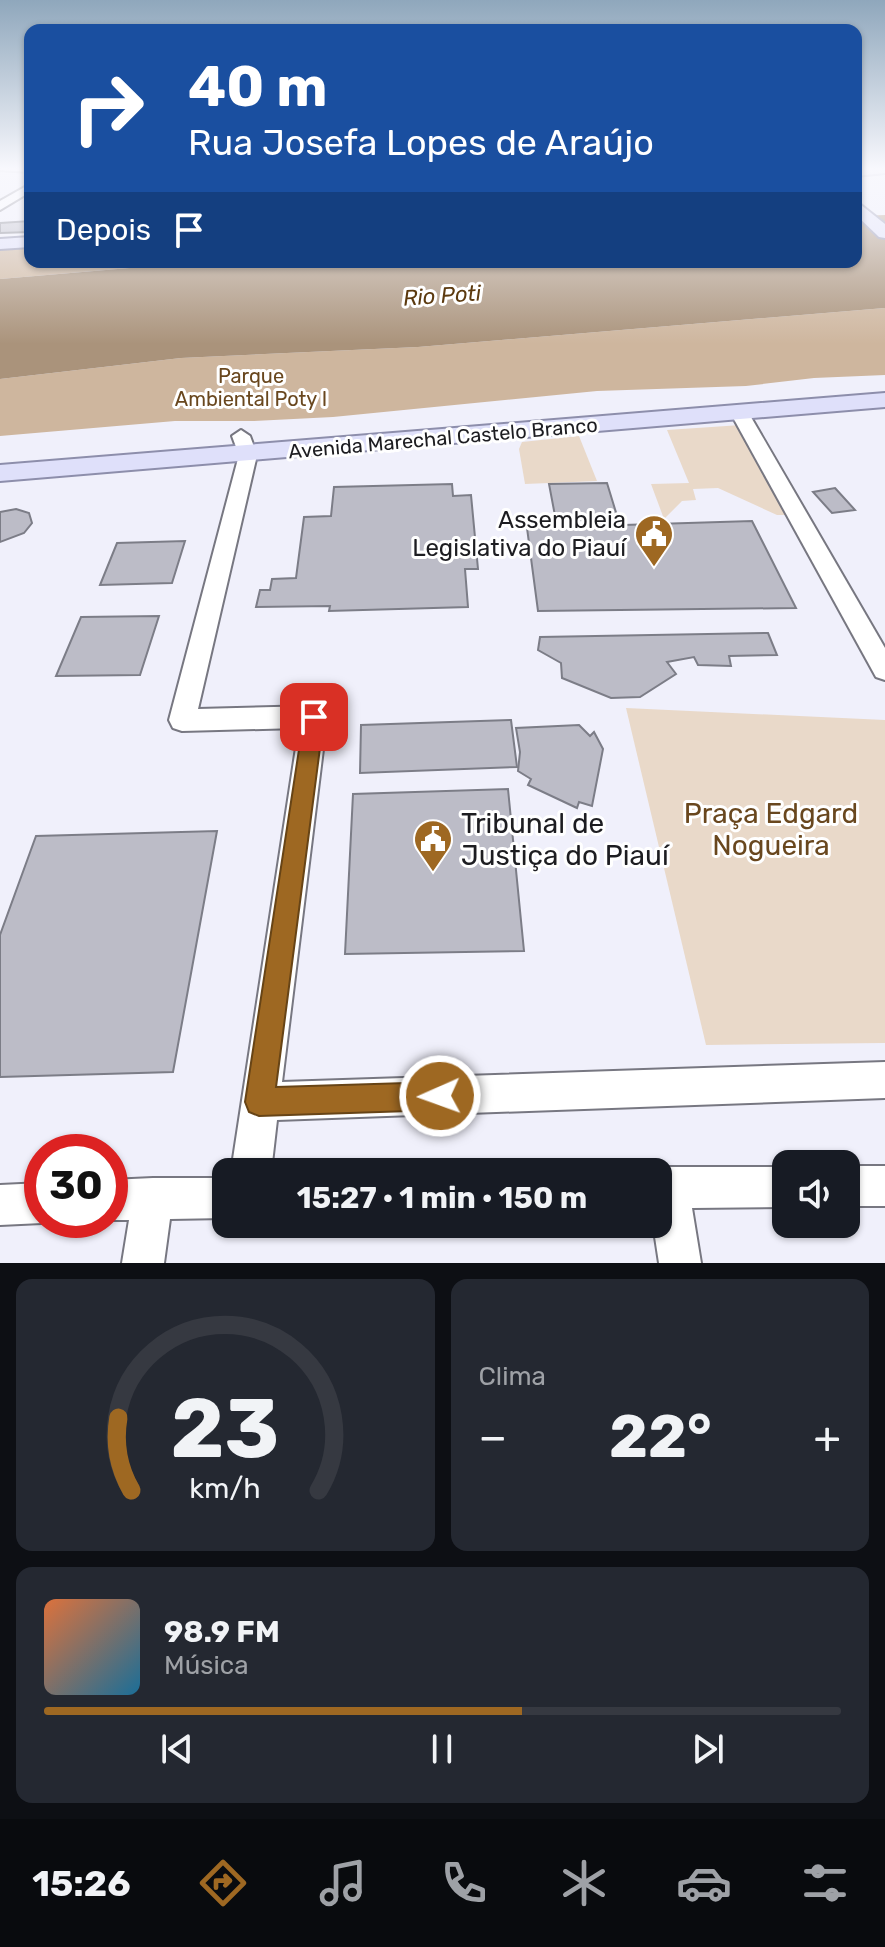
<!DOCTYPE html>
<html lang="pt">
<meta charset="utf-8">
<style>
body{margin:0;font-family:Rubik,sans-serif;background:#242831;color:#f1f3f6;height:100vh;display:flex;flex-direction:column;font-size:30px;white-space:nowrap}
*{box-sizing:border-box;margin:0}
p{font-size:26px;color:#9ea1a6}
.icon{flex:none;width:44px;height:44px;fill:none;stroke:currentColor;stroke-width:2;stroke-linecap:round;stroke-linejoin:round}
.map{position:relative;height:1263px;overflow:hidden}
.drawer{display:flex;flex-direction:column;gap:16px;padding:16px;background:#0d0f14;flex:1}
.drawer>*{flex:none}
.top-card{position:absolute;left:24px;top:24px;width:838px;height:244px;border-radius:16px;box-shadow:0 2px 6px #0004;background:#1a4fa0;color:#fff;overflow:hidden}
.fabs{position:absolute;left:772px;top:1150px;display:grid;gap:16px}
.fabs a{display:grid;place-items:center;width:88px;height:88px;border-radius:16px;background:#171b24;box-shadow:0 2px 6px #0004;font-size:40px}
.speed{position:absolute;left:24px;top:1134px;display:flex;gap:16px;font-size:40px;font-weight:700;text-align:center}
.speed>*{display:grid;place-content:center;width:104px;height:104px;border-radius:50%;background:#171b24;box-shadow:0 2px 6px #0004;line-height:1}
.speed .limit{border:12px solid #d22;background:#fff;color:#111}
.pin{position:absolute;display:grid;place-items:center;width:68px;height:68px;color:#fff;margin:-34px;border-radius:16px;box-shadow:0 4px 12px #0006}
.me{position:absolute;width:88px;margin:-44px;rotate:268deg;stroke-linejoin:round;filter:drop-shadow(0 0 6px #0008)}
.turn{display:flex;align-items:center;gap:28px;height:168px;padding:0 32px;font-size:36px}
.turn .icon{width:104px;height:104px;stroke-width:2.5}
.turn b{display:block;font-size:56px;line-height:68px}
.then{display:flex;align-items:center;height:76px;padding:0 32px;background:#0003;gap:16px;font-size:30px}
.big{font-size:60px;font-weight:700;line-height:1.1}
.drawer .tile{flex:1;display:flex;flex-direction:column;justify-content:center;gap:12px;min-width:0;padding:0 28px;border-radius:16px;background:#242831}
.drawer .dial{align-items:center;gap:0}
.dial svg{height:208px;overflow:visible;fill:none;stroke:#363941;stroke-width:7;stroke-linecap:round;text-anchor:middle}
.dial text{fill:#f1f3f6;stroke:none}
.song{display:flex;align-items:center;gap:24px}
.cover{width:96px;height:96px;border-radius:12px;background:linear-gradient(135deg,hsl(20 70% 55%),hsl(200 70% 35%))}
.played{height:8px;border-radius:4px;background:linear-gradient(90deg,#9e6822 60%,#363941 60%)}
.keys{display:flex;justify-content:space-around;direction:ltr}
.heat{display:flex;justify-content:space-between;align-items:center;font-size:44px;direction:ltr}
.drawer .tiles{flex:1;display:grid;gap:16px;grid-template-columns:1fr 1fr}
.tile:last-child{grid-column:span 2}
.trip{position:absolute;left:212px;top:1158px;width:460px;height:80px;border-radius:16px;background:#171b24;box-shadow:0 2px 6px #0004;font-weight:700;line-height:80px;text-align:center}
.tab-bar{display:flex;height:128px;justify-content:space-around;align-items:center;background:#090b0e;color:#9ea1a6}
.tab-bar .icon{width:56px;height:56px}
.tab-bar .current{color:#9e6822}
.tab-bar b{font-size:36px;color:#f1f3f6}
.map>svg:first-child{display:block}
.green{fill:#e9d9c9}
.forest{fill:#ceb69e}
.water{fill:#aa937b}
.building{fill:#bcbcc7;stroke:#7c7d87;stroke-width:2}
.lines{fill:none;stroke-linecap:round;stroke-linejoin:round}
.minor-casing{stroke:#777781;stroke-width:4}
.major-casing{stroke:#8d8eab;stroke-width:4}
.minor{fill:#fff;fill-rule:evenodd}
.major{fill:#dfe0fa;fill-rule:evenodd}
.route{fill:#9e6822;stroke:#674416;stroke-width:2}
.labels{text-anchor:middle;stroke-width:6;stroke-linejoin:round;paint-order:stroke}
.far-park-label{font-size:20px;fill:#69471e;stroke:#fff}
.far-street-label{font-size:20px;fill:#1d1d21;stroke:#fff}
.far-water-label{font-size:22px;font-style:italic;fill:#5c3a0f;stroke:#fff}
.poi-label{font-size:24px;fill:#1d1d21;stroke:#fff;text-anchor:end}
.near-park-label{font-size:28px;fill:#69471e;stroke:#fff}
.near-poi-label{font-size:28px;fill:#1d1d21;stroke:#fff;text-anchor:start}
</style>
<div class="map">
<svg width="885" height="1263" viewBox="0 0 885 1263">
<rect width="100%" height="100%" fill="#f0f0fb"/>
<g class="green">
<polygon points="741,425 792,515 777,515 718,488 693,489 696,500 682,501 664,519 651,484 689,483 667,430"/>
<polygon points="579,436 597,481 525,484 519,449 522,442"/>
<polygon points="626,708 885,720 885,1043 706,1045"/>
</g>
<g class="forest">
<polygon points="30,246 30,262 270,262 141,267 0,279 0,247"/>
<polygon points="885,308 885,375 814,378 746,386 597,391 333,417 254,421 175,421 0,436 0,379 181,358 418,347"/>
</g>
<polygon class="water" points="885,215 885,308 418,347 181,358 0,379 0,279 141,267 270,262 856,262 856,216"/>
<g class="building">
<polygon points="30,221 30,232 0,233 0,223"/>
<polygon points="607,483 618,519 556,521 549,484"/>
<polygon points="452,484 453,496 471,495 478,569 465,569 468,607 329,611 330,606 256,607 260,590 270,590 272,579 296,578 304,517 331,516 334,487"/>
<polygon points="835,488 855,510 832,513 813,492"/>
<polygon points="16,509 29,513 32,523 24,533 0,542 0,512"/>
<polygon points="752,521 796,608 538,611 527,528"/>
<polygon points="185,541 172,583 100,585 117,543"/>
<polygon points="159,616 140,675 56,676 81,617"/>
<polygon points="768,633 777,655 729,656 731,666 698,665 694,657 667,662 676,674 640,697 611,698 562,678 561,663 538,650 540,637"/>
<polygon points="511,720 517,767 360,773 361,725"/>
<polygon points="579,725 590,736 594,732 603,749 592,806 579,802 577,808 528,785 531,779 518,771 520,752 516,728"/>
<polygon points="508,789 524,951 345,954 353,794"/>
<polygon points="217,831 173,1072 0,1077 0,935 36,836"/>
</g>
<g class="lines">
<defs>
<g id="minor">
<polygon points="0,167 30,167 30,172 0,170"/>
<polygon points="30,184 30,192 0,210 0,201"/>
<polygon points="739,407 748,412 885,648 885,680 876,677 730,412"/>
<polygon points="241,430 250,436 257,455 198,709 314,706 323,709 327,717 282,1082 885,1062 885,1098 277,1120 271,1172 231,1172 299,728 182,731 173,728 169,720 239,455 232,436"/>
<rect x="846" y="1166" width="39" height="40"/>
<polygon points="668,1167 786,1167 786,1207 692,1208 701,1263 659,1263 653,1224 658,1224 658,1172 648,1172"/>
<polygon points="153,1178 226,1178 226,1218 170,1219 164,1263 122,1263 129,1220 109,1220 110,1180"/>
<polygon points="42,1183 42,1220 50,1220 42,1223 0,1225 0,1185"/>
</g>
<g id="major">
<polygon points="885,167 885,173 856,176 856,168"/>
<polygon points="856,201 885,224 885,238 879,237 856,215"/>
<polygon points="30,237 30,247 0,249 0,239"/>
<polygon points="885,393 885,407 0,481 0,465"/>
</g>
</defs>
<use href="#minor" class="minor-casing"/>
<use href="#major" class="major-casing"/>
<use href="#minor" class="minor"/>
<use href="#major" class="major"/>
</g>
<linearGradient id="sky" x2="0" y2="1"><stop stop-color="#8fa7bc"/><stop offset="0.49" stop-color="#f8f8fd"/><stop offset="1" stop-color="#f8f8fd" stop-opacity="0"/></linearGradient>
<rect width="885" height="344" fill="url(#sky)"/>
<polygon class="route" points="314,709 321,711 324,717 276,1087 440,1082 450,1086 454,1096 450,1106 440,1110 259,1116 249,1112 245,1102 304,717 307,711"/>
<defs>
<symbol id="civic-pin" viewBox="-11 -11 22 30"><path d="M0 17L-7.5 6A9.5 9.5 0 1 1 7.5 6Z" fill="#9e6822" stroke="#fff"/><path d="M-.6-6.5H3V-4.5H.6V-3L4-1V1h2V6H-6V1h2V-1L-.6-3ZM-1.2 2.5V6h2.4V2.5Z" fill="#fff"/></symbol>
</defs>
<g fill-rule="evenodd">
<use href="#civic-pin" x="632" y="512" width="44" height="60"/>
<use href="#civic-pin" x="411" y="817" width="44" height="60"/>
</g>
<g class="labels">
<g class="far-park-label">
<text x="251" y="383">Parque<tspan x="251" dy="23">Ambiental Poty I</tspan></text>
</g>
<g class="far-street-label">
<text transform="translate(443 438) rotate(-5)" y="7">Avenida Marechal Castelo Branco</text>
</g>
<g class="far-water-label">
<text transform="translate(442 295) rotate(-4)" y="8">Rio Poti</text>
</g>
<g class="poi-label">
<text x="626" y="528">Assembleia<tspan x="626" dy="28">Legislativa do Piauí</tspan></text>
</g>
<g class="near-park-label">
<text x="771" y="823">Praça Edgard<tspan x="771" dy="32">Nogueira</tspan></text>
</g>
<g class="near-poi-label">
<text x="461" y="833">Tribunal de<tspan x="461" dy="32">Justiça do Piauí</tspan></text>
</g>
</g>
</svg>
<div class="fabs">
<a><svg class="icon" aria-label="sound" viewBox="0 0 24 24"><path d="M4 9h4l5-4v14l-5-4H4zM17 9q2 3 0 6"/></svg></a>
</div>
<div class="speed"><div class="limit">30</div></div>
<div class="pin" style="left:314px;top:717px;background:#d93025"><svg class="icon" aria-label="arrive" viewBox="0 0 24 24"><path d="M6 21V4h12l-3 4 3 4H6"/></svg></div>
<svg class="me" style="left:440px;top:1096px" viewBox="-20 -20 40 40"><circle r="17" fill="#9e6822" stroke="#fff" stroke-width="3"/><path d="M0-11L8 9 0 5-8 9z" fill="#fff"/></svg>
<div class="trip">15:27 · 1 min · 150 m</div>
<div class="top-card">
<div class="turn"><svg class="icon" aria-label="right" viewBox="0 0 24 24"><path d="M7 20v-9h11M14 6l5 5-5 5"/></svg><div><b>40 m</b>Rua Josefa Lopes de Araújo</div></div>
<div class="then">Depois<svg class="icon" aria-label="arrive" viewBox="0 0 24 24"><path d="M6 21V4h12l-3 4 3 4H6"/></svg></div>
</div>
</div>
<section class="drawer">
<div class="tiles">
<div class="tile dial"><svg viewBox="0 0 100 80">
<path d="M14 69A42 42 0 1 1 86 69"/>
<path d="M14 69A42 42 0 0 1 9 41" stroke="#9e6822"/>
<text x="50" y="56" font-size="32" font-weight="700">23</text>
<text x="50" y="72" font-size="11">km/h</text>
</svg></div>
<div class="tile"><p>Clima</p>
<div class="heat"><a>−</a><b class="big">22°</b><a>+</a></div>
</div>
<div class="tile">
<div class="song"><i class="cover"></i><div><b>98.9 FM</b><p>Música</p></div></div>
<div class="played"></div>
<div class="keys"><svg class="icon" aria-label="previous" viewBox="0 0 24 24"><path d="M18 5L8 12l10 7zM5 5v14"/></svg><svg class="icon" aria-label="pause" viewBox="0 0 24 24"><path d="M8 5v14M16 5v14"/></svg><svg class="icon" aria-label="next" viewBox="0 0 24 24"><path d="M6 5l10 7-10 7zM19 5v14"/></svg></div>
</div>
</div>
</section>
<nav class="tab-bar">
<b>15:26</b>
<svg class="icon current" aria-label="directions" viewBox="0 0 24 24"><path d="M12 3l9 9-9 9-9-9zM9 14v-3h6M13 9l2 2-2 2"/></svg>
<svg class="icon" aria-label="music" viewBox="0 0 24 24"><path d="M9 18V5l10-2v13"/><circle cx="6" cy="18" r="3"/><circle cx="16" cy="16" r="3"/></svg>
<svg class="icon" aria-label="phone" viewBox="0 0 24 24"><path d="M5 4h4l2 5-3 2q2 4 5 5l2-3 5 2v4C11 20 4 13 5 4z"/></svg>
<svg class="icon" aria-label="climate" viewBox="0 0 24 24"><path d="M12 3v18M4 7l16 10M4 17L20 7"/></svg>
<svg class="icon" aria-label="car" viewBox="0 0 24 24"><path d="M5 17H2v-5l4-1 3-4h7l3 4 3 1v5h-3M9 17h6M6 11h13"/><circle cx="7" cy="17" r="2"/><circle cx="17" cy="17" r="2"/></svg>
<svg class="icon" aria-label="filters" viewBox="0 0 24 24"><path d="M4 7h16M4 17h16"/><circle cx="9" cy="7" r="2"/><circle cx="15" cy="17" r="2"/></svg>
</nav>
